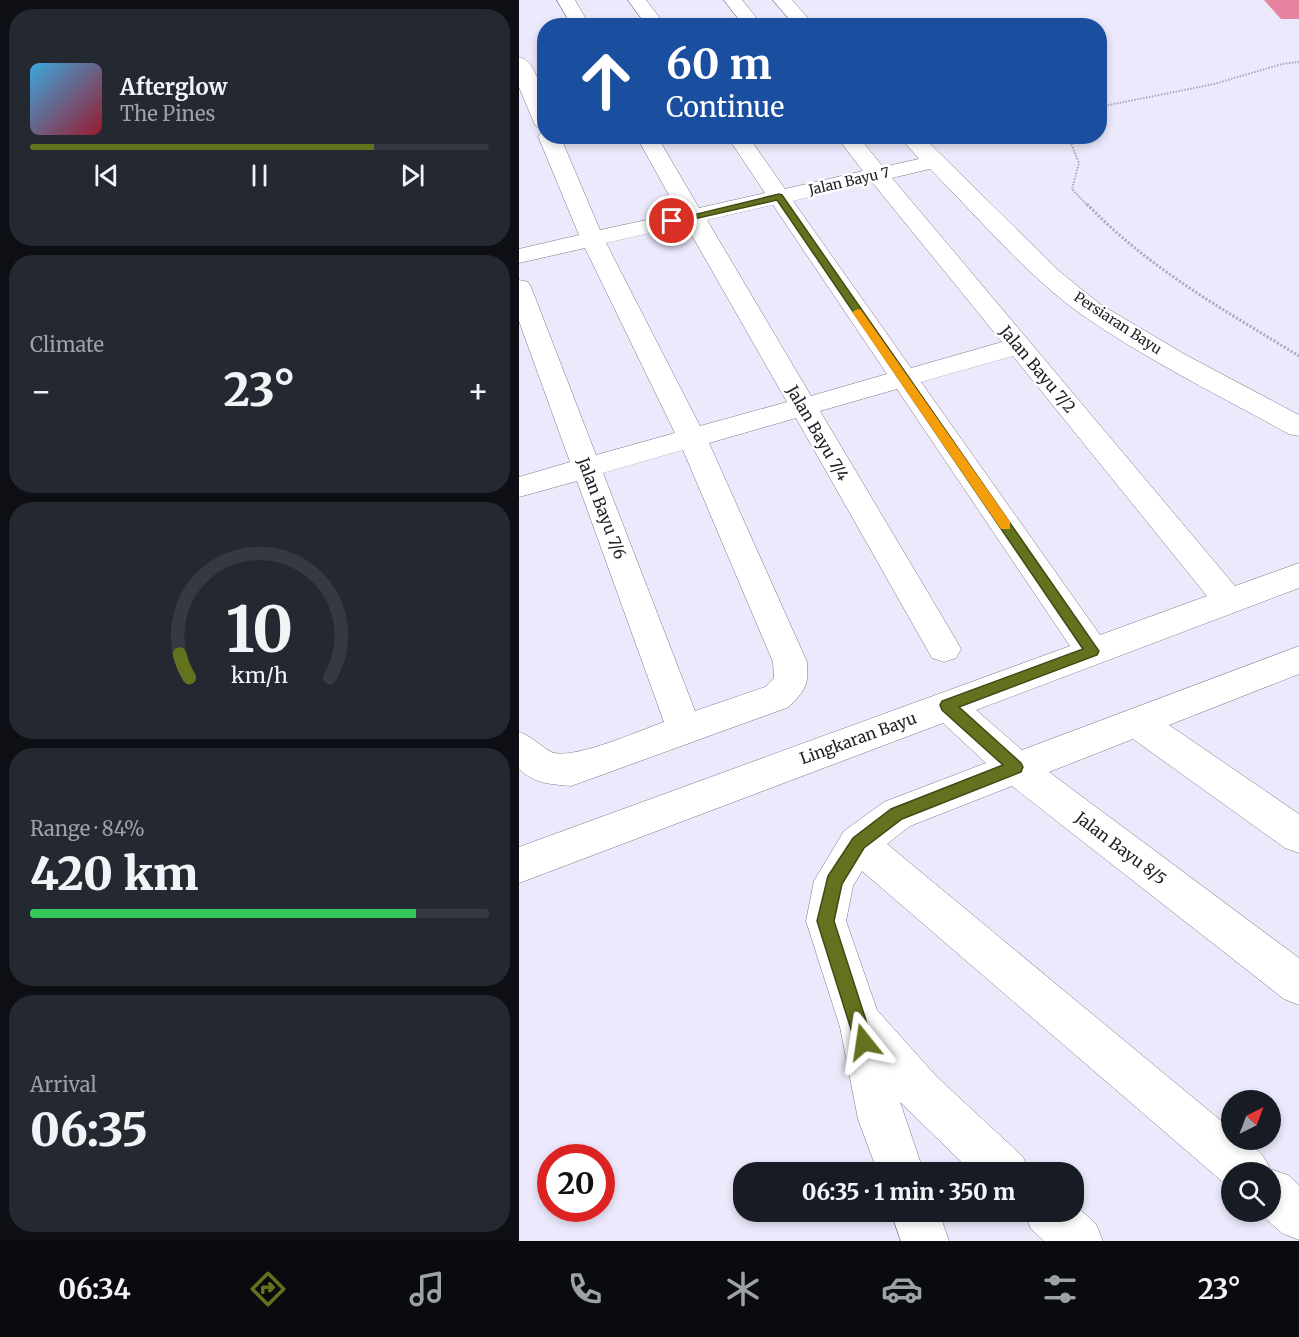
<!DOCTYPE html>
<meta charset="utf-8">
<style>
body{margin:0;font-family:Merriweather,serif;background:#242831;color:#f1f3f6;height:100vh;display:flex;flex-direction:column;font-size:22px;white-space:nowrap}
*{box-sizing:border-box;margin:0}
p{font-size:20px;color:#9ea1a6}
.icon{flex:none;width:33px;height:33px;fill:none;stroke:currentColor;stroke-width:2;stroke-linecap:round;stroke-linejoin:round}
.map{position:relative;flex:1;overflow:hidden}
.details{display:flex;flex-direction:column;gap:9px;padding:9px;background:#0d0f14;width:519px}
.details>*{flex:none}
.guide{position:absolute;left:18px;top:18px;width:570px;height:126px;border-radius:24px;box-shadow:0 3px 9px #0003;background:#1a4fa0;color:#fff;overflow:hidden}
.needle{width:39px;rotate:42deg}
.buttons{position:absolute;left:702px;top:1090px;display:grid;gap:12px}
.buttons a{display:grid;place-items:center;width:60px;height:60px;border-radius:50%;background:#171b24;box-shadow:0 3px 9px #0003;font-size:30px}
.speed{position:absolute;left:18px;top:1144px;display:flex;gap:12px;font-size:30px;font-weight:700;text-align:center}
.speed>*{display:grid;place-content:center;width:78px;height:78px;border-radius:50%;background:#171b24;box-shadow:0 3px 9px #0003;line-height:1}
.speed .limit{border:9px solid #d22;background:#fff;color:#111}
.pin{position:absolute;display:grid;place-items:center;width:51px;height:51px;color:#fff;margin:-26px;border:3px solid #fff;border-radius:50%;box-shadow:0 2px 6px #0007}
.me{position:absolute;width:66px;margin:-33px;rotate:345deg;stroke-linejoin:round;filter:drop-shadow(0 0 4px #0008)}
.turn{display:flex;align-items:center;gap:21px;height:126px;padding:0 30px;font-size:27px}
.turn .icon{width:78px;height:78px;stroke-width:2.5}
.turn b{display:block;font-size:42px;line-height:51px}
.big{font-size:45px;font-weight:800;line-height:1.1}
.details .card{flex:1;display:flex;flex-direction:column;justify-content:center;gap:9px;min-width:0;padding:0 21px;border-radius:24px;background:#242831}
.details .dial{align-items:center;gap:0}
.dial svg{height:156px;overflow:visible;fill:none;stroke:#363941;stroke-width:7;stroke-linecap:round;text-anchor:middle}
.dial text{fill:#f1f3f6;stroke:none}
.song{display:flex;align-items:center;gap:18px}
.cover{width:72px;height:72px;border-radius:9px;background:linear-gradient(135deg,hsl(200 70% 55%),hsl(350 70% 35%))}
.played{height:6px;border-radius:3px;background:linear-gradient(90deg,#63721e 75%,#363941 75%)}
.keys{display:flex;justify-content:space-around;direction:ltr}
.heat{display:flex;justify-content:space-between;align-items:center;font-size:33px;direction:ltr}
.charge{height:9px;border-radius:4px;background:linear-gradient(90deg,#34c759 84%,#363941 0)}
.trip{position:absolute;left:214px;top:1162px;width:351px;height:60px;border-radius:24px;background:#171b24;box-shadow:0 3px 9px #0003;font-weight:800;line-height:60px;text-align:center}
.dock{display:flex;height:96px;justify-content:space-around;align-items:center;background:#090b0e;color:#9ea1a6}
.dock .icon{width:42px;height:42px}
.dock .active{color:#63721e}
.dock b{font-size:27px;color:#f1f3f6}
main{display:flex;flex:1;min-height:0}
.map>svg:first-child{display:block}
.forest{fill:#e583a1}
.lines{fill:none;stroke-linecap:round;stroke-linejoin:round}
.minor-casing{stroke:#7b7989;stroke-width:1}
.path-far1{stroke:#aba9b8;stroke-width:2;stroke-dasharray:1.5 1.5;stroke-linecap:butt}
.path{stroke:#aba9b8;stroke-width:3;stroke-dasharray:2 2;stroke-linecap:butt}
.minor{fill:#fff;fill-rule:evenodd}
.route{fill:#63721e;stroke:#404a14;stroke-width:1.5}
.slow{fill:#f59e0b}
.labels{text-anchor:middle;stroke-width:5;stroke-linejoin:round;paint-order:stroke}
.far-street-label{font-size:14px;fill:#222128;stroke:#fff}
.street-label{font-size:16px;fill:#222128;stroke:#fff}
</style>
<main>
<section class="details">
<div class="card">
<div class="song"><i class="cover"></i><div><b>Afterglow</b><p>The Pines</p></div></div>
<div class="played"></div>
<div class="keys"><svg class="icon" aria-label="previous" viewBox="0 0 24 24"><path d="M18 5L8 12l10 7zM5 5v14"/></svg><svg class="icon" aria-label="pause" viewBox="0 0 24 24"><path d="M8 5v14M16 5v14"/></svg><svg class="icon" aria-label="next" viewBox="0 0 24 24"><path d="M6 5l10 7-10 7zM19 5v14"/></svg></div>
</div>
<div class="card"><p>Climate</p>
<div class="heat"><a>−</a><b class="big">23°</b><a>+</a></div>
</div>
<div class="card dial"><svg viewBox="0 0 100 80">
<path d="M14 69A42 42 0 1 1 86 69"/>
<path d="M14 69A42 42 0 0 1 9 57" stroke="#63721e"/>
<text x="50" y="56" font-size="32" font-weight="700">10</text>
<text x="50" y="72" font-size="11">km/h</text>
</svg></div>
<div class="card"><p>Range · 84%</p><b class="big">420 km</b><div class="charge"></div></div>
<div class="card"><p>Arrival</p><b class="big">06:35</b></div>
</section>
<div class="map">
<svg width="780" height="1241" viewBox="0 0 780 1241">
<rect width="100%" height="100%" fill="#ebe9fb"/>
<polygon class="forest" points="745,0 780,0 780,19 762,19"/>
<g class="lines">
<defs>
<g id="minor">
<polygon points="38,0 56,0 71,26 53,26"/>
<polygon points="109,0 127,0 147,26 128,26"/>
<polygon points="205,0 223,0 244,26 225,26"/>
<polygon points="254,0 273,0 296,26 276,26"/>
<path d="M 0,57 C 24,63 26,116 26,136 L 41,136 L 81,230 L 160,213 L 117,136 L 138,136 L 180,208 L 246,193 L 208,136 L 229,136 L 266,189 L 344,171 L 317,136 L 339,136 L 364,167 L 400,159 L 380,136 L 403,136 L 540,271 L 581,304 L 665,354 L 780,415 L 780,436 L 770,434 C 701,396 628,360 563,315 C 507,275 460,218 411,169 L 373,178 L 716,586 L 780,563 L 780,588 L 457,710 L 503,750 L 780,646 L 780,674 L 650,725 L 780,814 L 780,853 L 766,848 L 614,739 L 530,772 L 780,958 L 780,1005 L 765,999 L 493,786 L 391,826 L 368,844 L 712,1129 L 712,1140 C 731,1140 744,1152 751,1169 L 769,1175 L 780,1185 L 780,1240 L 763,1233 L 739,1212 L 752,1212 L 752,1173 L 712,1173 L 712,1189 L 343,871 L 334,886 L 327,921 L 358,1010 L 418,1077 L 504,1157 L 511,1173 L 454,1173 L 381,1102 L 405,1173 L 359,1173 L 339,1119 L 321,1027 L 287,921 L 295,881 L 325,831 L 365,802 L 467,763 L 424,723 L 0,883 L 0,847 L 551,646 L 378,389 L 301,411 L 437,640 L 442,649 L 437,658 L 425,662 L 413,658 L 277,418 L 190,443 L 288,662 C 290,686 286,690 270,707 L 52,786 C 31,784 16,784 0,769 L 0,732 C 13,736 27,751 35,753 C 60,758 119,731 145,722 L 58,481 L 0,497 L 0,477 L 51,462 L 0,321 L 0,280 L 9,282 L 12,287 L 77,455 L 156,433 L 66,248 L 0,263 L 0,249 L 60,235 L 19,136 L 25,131 L 16,125 L 0,87 ZM 353,182 L 483,342 L 392,368 L 274,201 ZM 254,205 L 368,374 L 292,396 L 188,220 ZM 167,225 L 268,402 L 181,426 L 87,243 ZM 494,356 L 688,596 L 581,635 L 402,382 ZM 164,450 L 254,662 L 255,678 L 246,687 L 176,711 L 84,473 Z"/>
<polygon points="555,1204 577,1224 584,1241 525,1241 512,1229 505,1212 555,1212"/>
<polygon points="372,1212 420,1212 430,1241 382,1241"/>
</g>
</defs>
<use href="#minor" class="minor-casing"/>
<g class="path-far1">
<polyline points="580,107 695,84 763,64 780,62"/>
<polyline points="549,136 560,163 553,189 569,206"/>
</g>
<path class="path" d="M 568,204 C 629,268 705,310 780,356"/>
<use href="#minor" class="minor"/>
</g>
<polygon class="route" points="260,194 263,195 580,651 578,655 440,707 502,763 504,767 502,772 383,819 345,848 323,884 315,921 354,1042 352,1049 345,1051 339,1049 336,1042 298,921 309,876 334,838 372,809 484,765 423,710 421,705 423,701 564,649 258,200 153,224 149,221"/>
<polygon class="slow" points="339,309 342,310 491,522 491,529 482,529 333,312"/>
<g class="labels">
<g class="far-street-label">
<text transform="translate(330 181) rotate(-13)" y="5">Jalan Bayu 7</text>
<text transform="translate(599 323) rotate(33)" y="5">Persiaran Bayu</text>
</g>
<g class="street-label">
<text transform="translate(519 369) rotate(50)" y="6">Jalan Bayu 7/2</text>
<text transform="translate(299 433) rotate(60)" y="6">Jalan Bayu 7/4</text>
<text transform="translate(83 508) rotate(69)" y="6">Jalan Bayu 7/6</text>
<text transform="translate(339 738) rotate(-20)" y="6">Lingkaran Bayu</text>
<text transform="translate(602 848) rotate(37)" y="6">Jalan Bayu 8/5</text>
</g>
</g>
</svg>
<div class="buttons">
<a><svg class="needle" viewBox="-14 -14 28 28"><path d="M0-13l5 13h-10z" fill="#e53935"/><path d="M0 13l5-13h-10z" fill="#9ea1a6"/></svg></a>
<a><svg class="icon" aria-label="search" viewBox="0 0 24 24"><circle cx="10" cy="10" r="6"/><path d="M15 15l6 6"/></svg></a>
</div>
<div class="speed"><div class="limit">20</div></div>
<div class="pin" style="left:153px;top:221px;background:#d93025"><svg class="icon" aria-label="arrive" viewBox="0 0 24 24"><path d="M6 21V4h12l-3 4 3 4H6"/></svg></div>
<svg class="me" style="left:345px;top:1042px" viewBox="-20 -20 40 40"><path d="M0-17L14 15 0 8-14 15z" fill="#63721e" stroke="#fff" stroke-width="4"/></svg>
<div class="trip">06:35 · 1 min · 350 m</div>
<div class="guide">
<div class="turn"><svg class="icon" aria-label="ahead" viewBox="0 0 24 24"><path d="M12 20V5M6 11l6-6 6 6"/></svg><div><b>60 m</b>Continue</div></div>
</div>
</div>
</main>
<nav class="dock">
<b>06:34</b>
<svg class="icon active" aria-label="directions" viewBox="0 0 24 24"><path d="M12 3l9 9-9 9-9-9zM9 14v-3h6M13 9l2 2-2 2"/></svg>
<svg class="icon" aria-label="music" viewBox="0 0 24 24"><path d="M9 18V5l10-2v13"/><circle cx="6" cy="18" r="3"/><circle cx="16" cy="16" r="3"/></svg>
<svg class="icon" aria-label="phone" viewBox="0 0 24 24"><path d="M5 4h4l2 5-3 2q2 4 5 5l2-3 5 2v4C11 20 4 13 5 4z"/></svg>
<svg class="icon" aria-label="climate" viewBox="0 0 24 24"><path d="M12 3v18M4 7l16 10M4 17L20 7"/></svg>
<svg class="icon" aria-label="car" viewBox="0 0 24 24"><path d="M5 17H2v-5l4-1 3-4h7l3 4 3 1v5h-3M9 17h6M6 11h13"/><circle cx="7" cy="17" r="2"/><circle cx="17" cy="17" r="2"/></svg>
<svg class="icon" aria-label="filters" viewBox="0 0 24 24"><path d="M4 7h16M4 17h16"/><circle cx="9" cy="7" r="2"/><circle cx="15" cy="17" r="2"/></svg>
<b>23°</b>
</nav>
